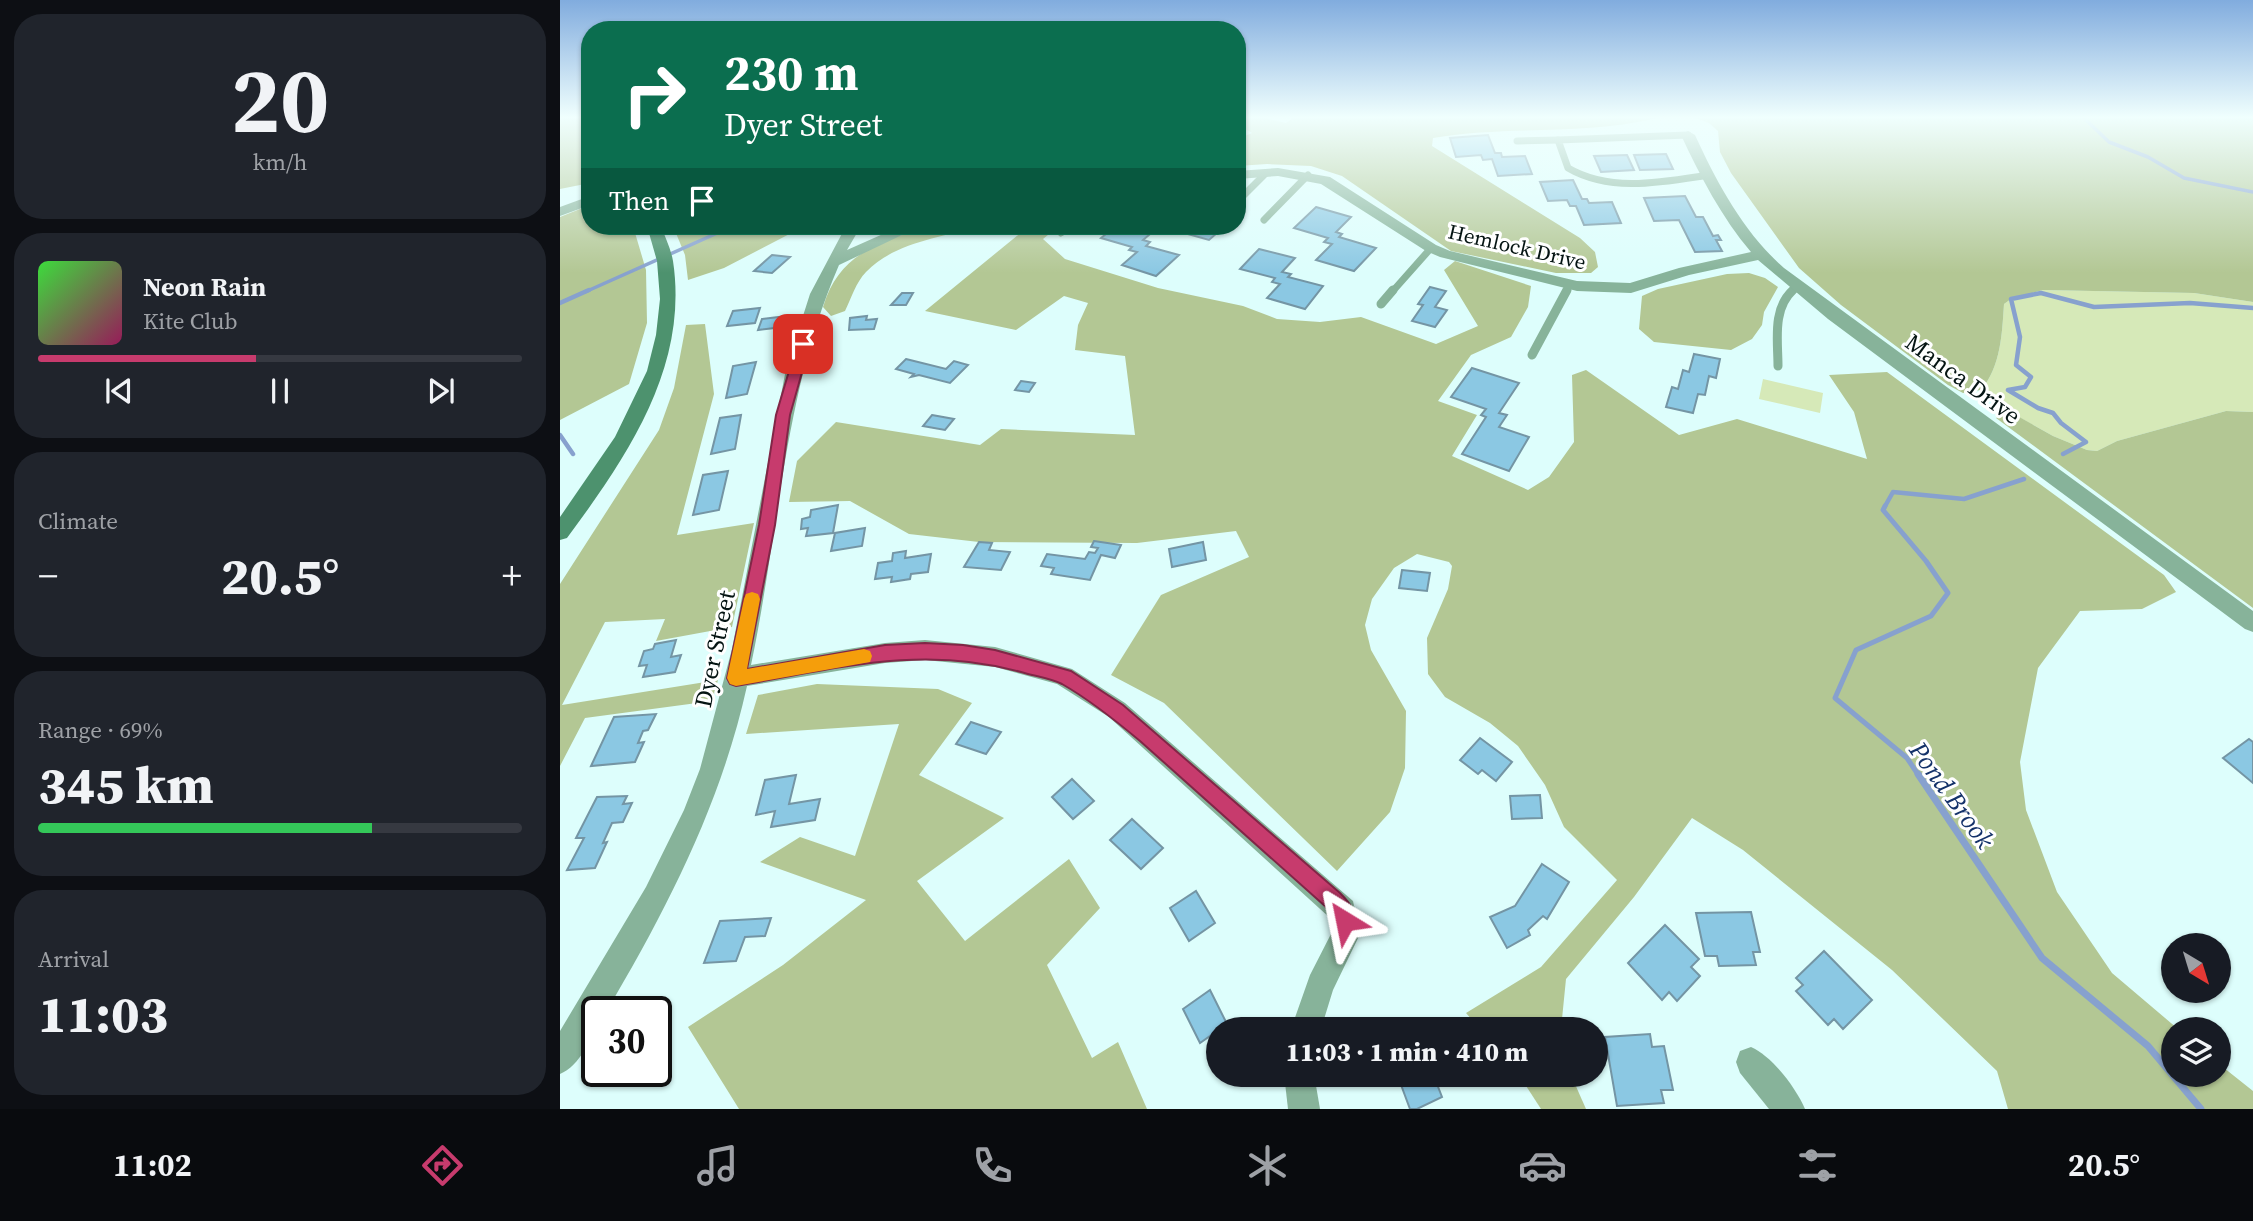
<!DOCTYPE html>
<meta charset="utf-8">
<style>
body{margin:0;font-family:"Source Serif 4",serif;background:#20242c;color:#f1f3f6;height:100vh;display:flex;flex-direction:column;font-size:26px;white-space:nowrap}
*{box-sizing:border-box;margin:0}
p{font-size:23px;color:#9ea1a6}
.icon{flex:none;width:38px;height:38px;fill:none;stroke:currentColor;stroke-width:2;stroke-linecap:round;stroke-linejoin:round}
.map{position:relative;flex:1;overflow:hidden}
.drawer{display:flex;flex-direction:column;gap:14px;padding:14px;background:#0d0f14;width:560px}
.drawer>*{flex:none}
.top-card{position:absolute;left:21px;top:21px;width:665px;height:214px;border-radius:28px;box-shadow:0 2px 5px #0004;background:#0b6e4f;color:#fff;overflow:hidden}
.needle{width:46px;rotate:142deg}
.tools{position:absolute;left:1601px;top:933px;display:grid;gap:14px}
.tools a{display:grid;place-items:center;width:70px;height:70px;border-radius:50%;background:#171b24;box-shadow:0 2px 5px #0004;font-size:35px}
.speed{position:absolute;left:21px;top:996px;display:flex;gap:14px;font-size:35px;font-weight:700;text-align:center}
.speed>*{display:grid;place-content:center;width:91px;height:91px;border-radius:50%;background:#171b24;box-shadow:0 2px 5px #0004;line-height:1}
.speed .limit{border:4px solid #111;border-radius:10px;background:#fff;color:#111}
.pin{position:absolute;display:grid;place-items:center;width:60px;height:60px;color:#fff;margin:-30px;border-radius:14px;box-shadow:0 4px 10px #0006}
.me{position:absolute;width:77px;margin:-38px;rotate:325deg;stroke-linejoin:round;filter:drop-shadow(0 0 5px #0008)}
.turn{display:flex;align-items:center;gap:24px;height:147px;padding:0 28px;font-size:32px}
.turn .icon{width:91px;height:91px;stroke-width:2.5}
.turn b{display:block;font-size:49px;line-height:60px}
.then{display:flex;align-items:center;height:66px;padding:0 28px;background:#0003;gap:14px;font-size:26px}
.big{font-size:52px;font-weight:800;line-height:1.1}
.drawer .widget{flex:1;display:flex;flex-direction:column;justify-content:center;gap:10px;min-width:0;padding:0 24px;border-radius:28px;background:#20242c}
.drawer .dial{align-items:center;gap:0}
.dial b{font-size:91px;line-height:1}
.song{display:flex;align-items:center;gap:21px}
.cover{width:84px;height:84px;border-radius:10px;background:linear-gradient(135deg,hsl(120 70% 55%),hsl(330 70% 35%))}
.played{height:7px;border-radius:4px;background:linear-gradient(90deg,#c73b6d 45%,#363941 45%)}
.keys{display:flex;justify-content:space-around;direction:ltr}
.heat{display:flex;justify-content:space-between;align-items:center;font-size:38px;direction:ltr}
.charge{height:10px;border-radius:5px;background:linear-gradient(90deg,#34c759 69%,#363941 0)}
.trip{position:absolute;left:646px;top:1017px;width:402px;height:70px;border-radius:35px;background:#171b24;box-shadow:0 2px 5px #0004;font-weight:800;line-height:70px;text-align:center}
.tabs{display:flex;height:112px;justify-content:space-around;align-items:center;background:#090b0e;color:#9ea1a6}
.tabs .icon{width:49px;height:49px}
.tabs .on{color:#c73b6d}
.tabs b{font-size:32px;color:#f1f3f6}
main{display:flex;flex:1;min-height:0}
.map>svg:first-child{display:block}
.green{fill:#d6e9b8}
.forest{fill:#b3c794}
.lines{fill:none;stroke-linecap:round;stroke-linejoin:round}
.stream-far3{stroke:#87a1ce;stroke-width:3.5}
.stream-far2{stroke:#87a1ce;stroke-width:4.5}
.stream-far1{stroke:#87a1ce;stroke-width:5}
.stream{stroke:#87a1ce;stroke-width:7}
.building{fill:#8bc8e3;stroke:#7495a4;stroke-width:2}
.lane-far1{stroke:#87b39a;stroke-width:7}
.lane{stroke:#87b39a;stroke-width:9}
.street{fill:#87b39a;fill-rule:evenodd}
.secondary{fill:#4d926e;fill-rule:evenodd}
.route{fill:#c73b6d;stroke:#812647;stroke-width:2}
.slow{fill:#f59e0b}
.labels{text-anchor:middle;stroke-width:6;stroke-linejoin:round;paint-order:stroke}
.far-street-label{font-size:21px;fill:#051413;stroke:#fff}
.street-label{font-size:24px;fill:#051413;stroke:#fff}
.water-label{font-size:26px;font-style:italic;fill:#143269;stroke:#fff}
</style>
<main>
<section class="drawer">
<div class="widget dial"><b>20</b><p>km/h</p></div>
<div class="widget">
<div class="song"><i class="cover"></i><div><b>Neon Rain</b><p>Kite Club</p></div></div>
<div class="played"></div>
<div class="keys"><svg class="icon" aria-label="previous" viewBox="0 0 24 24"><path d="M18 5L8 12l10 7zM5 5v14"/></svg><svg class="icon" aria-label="pause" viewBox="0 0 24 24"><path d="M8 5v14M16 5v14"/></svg><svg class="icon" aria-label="next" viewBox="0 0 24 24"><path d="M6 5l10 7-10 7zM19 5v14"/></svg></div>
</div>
<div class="widget"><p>Climate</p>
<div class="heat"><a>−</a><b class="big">20.5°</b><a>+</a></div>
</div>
<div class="widget"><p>Range · 69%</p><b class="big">345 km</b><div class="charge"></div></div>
<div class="widget"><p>Arrival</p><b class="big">11:03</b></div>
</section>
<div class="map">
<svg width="1693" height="1109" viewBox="0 0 1693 1109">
<rect width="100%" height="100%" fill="#ddfefc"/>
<g class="green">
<path d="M 1483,290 L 1634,293 L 1693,302 L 1693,412 L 1666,411 L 1557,441 L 1537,451 L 1527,450 L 1493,436 L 1441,407 L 1421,390 C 1441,366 1442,334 1444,304 L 1451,299 Z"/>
<polygon points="1203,379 1263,393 1260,413 1199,399"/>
</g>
<g class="forest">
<polygon points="0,118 21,118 30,129 30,183 0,189"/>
<path d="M 677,118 L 705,118 L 726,123 L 733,118 L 1097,118 C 1024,136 947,125 873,138 L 872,146 L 1020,238 L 1035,252 L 1038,267 L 1031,273 L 996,273 L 891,251 L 782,176 L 751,166 L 707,164 L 677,166 L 677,139 L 692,133 L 677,124 Z"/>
<path d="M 1136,118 L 1693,118 L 1693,302 L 1634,293 L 1483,290 L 1451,299 L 1444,304 C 1442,334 1441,366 1421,390 L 1403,393 L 1388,385 L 1281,305 L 1239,268 L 1171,173 L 1160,152 L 1158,131 L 1149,123 Z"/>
<polygon points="30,205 30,226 73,226 86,270 87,323 69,384 0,420 0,217"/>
<polygon points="113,226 245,226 164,268 128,280 125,255"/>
<path d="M 370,226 L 418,226 C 381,238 335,242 306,272 C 296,282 291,299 285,311 L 271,316 L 263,307 C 279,253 321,241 370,226 Z"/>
<polygon points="469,226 499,226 483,239 505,259 598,288 683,306 717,319 760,322 801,317 876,344 918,326 884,270 895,261 971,286 968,307 951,337 911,355 878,401 917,415 892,456 968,490 989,477 1014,442 1012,375 1026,370 1119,435 1177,419 1307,459 1294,412 1269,375 1327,372 1604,575 1616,592 1582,609 1520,611 1478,668 1460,762 1466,810 1497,892 1552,973 1618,1029 1614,1029 1614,1074 1659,1074 1659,1064 1693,1091 1693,1109 1448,1109 1437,1071 1332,970 1183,850 1132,818 1074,897 1006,979 1001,1029 920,1029 906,1013 981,967 1057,880 1004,827 985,785 958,746 930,723 885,697 868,674 867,638 888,589 892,566 889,562 857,554 834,568 812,599 805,625 811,650 846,711 845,768 830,812 777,871 604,703 551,675 601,595 689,557 676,531 577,543 419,542 349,534 290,501 229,502 237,461 276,422 420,445 441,429 575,435 565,356 515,350 518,325 528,303 504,296 456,330 365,311"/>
<polygon points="1189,273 1205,278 1218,287 1204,312 1202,325 1192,339 1171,350 1094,342 1079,329 1082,296 1098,289 1167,274"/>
<polygon points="145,324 154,394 117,535 194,523 172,627 96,641 105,619 45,622 2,705 158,680 152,701 25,718 0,766 0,584 99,430 114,388 126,325"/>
<polygon points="1666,411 1693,412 1693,608 1436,418 1444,414 1454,414 1493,436 1527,450 1537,451 1557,441"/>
<polygon points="257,684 378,689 412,703 359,775 444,818 357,881 405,941 509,859 540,908 487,965 532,1058 558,1042 587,1109 179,1109 128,1027 223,965 306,900 200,862 240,837 295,856 339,724 186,734 198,695"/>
<polygon points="959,1075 1011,1075 1026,1109 981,1109"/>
</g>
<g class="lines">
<g class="stream-far3">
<polyline points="1524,118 1549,142 1588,157 1624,178 1693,192"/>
<polyline points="25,292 173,226"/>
</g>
<g class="stream-far2">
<polyline points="0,303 29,290"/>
<polyline points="0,435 13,454"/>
<polyline points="1503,454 1526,442 1501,423 1493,413 1478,408 1448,390 1465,387 1471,377 1456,365 1460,337 1451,299 1481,293 1534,307 1630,303 1693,308"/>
<polyline points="1324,508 1333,492 1404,499 1464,479"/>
</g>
<polyline class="stream-far1" points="1325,506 1323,510 1366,561 1388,593 1371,616 1296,650 1275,698 1347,758 1359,776"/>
<polyline class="stream" points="1358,774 1482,958 1588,1046 1641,1109"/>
</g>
<g class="building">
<polygon points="928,135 935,153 941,153 942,157 965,156 972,174 938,176 932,159 923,160 921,155 896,157 890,138"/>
<polygon points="1106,154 1113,169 1080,170 1074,155"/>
<polygon points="1067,155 1074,170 1041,172 1034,156"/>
<polygon points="1013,180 1022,199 1027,199 1029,203 1052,202 1061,223 1024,225 1016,206 1010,206 1007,200 988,201 980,182"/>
<polygon points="1125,196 1136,217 1143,217 1153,236 1158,235 1161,240 1156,240 1162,251 1135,252 1119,220 1094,221 1084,198"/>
<polygon points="756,207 791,217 776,232 782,234 779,237 816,248 794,271 756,260 772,244 764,242 768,238 734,228"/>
<polygon points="556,226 585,226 596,229 583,240 590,242 586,246 619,255 596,276 562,265 577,252 569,250 572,247 541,238"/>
<polygon points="623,226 665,226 649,240 617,231"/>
<polygon points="699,249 735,258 722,272 731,274 728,277 763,286 745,309 707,298 720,284 712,282 715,278 680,269"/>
<polygon points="212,255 230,257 212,273 194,271"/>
<polygon points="870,287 886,291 875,307 887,310 875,327 852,321 863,305 858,304"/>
<polygon points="342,293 353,293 346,305 331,305"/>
<polygon points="200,308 195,323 167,326 173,311"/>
<polygon points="227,316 223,327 198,330 202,319"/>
<polygon points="307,316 306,320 317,319 314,329 289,330 290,318"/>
<polygon points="1134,354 1160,359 1156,378 1149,376 1145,395 1138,394 1133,413 1106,407 1112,387 1118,389 1123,370 1129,372"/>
<polygon points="346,359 386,369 394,361 408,365 390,383 359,375 351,377 354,374 336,369"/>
<polygon points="196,362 187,394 166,398 173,366"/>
<polygon points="912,368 959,383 939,413 947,415 939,427 969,437 949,471 902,454 926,417 921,415 926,409 891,397"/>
<polygon points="461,381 475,383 469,392 455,390"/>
<polygon points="181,415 175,449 151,454 160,418"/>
<polygon points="372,415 394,419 385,430 363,426"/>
<polygon points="168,471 159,510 133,515 143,475"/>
<polygon points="278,505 273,533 246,536 248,528 241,529 242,519 250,517 251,510"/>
<polygon points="305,528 302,546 271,551 275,533"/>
<polygon points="534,541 561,545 555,558 541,555 530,580 491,574 494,568 481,566 487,554 525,559 529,552 535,553 538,548 531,547"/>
<polygon points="419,542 432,543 429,550 450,552 441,570 404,567"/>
<polygon points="643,542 646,560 612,567 609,549"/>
<polygon points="346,551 345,558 371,554 368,572 351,574 350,579 331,582 332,577 315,579 318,563 332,561 333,553"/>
<polygon points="842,570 870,573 867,591 839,588"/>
<polygon points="116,640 111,657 121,655 115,672 83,677 87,665 79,666 84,651 93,649 95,644"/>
<polygon points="96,714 88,730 83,731 78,743 84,742 75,762 31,766 54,717"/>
<polygon points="411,722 441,732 426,754 396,744"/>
<polygon points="920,738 952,762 936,781 922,770 918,774 900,760"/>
<polygon points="1689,739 1693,742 1693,783 1663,758"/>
<polygon points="236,775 229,804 260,799 255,820 211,827 215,811 196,815 205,780"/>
<polygon points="512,779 534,801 513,819 492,797"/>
<polygon points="980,795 982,818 952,819 950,796"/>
<polygon points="67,796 63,804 72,803 63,822 52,823 43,843 47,842 35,868 7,870 24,838 16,838 37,797"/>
<polygon points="572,819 603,848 581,869 550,840"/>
<polygon points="982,864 1009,882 987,919 983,916 968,930 970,935 947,948 930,917 955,906"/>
<polygon points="636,891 655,923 629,941 610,908"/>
<polygon points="1191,912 1200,952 1193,952 1196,965 1159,966 1157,956 1145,956 1136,913"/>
<polygon points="211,918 205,936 185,937 176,961 144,963 160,921"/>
<polygon points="1105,925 1139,959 1131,967 1140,976 1117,1001 1109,992 1102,1000 1068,963"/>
<polygon points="1264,951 1312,1000 1283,1029 1274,1019 1268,1025 1236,991 1243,985 1236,978"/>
<polygon points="650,990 667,1024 640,1043 623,1009"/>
<polygon points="1090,1034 1092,1047 1104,1046 1113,1090 1101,1090 1104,1103 1057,1106 1045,1037"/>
<polygon points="837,1074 873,1074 882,1097 857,1109 850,1109"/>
</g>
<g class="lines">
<g class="lane-far1">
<path d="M 1128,135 L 998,140 L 1008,168 C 1051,193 1103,182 1149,175"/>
<polyline points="957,141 998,140"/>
<polyline points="677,202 706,173"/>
<polyline points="704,220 748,175"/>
<polyline points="501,233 511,226"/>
<polyline points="832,292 871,248"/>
<polyline points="1006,292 1010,284"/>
<polyline points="1231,292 1238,286"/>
</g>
<g class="lane">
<polyline points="821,304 833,290"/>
<polyline points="972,355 1007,290"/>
<path d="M 1218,366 C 1218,341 1212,309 1233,290"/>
</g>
<g class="street">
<path d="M 1128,131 L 1135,135 C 1157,183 1184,233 1224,268 L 1693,611 L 1693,632 L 1685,629 L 1268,319 L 1198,260 L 1129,275 L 1071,293 L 1017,291 L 880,257 L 866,251 L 761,184 L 718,176 L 677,179 L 677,171 L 718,168 L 770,177 L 876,245 L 890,251 L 1017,281 L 1070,283 L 1119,268 L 1191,252 C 1162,218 1140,176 1121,135 Z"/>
<polygon points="30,196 30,205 0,216 0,207"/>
<path d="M 286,226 L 301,226 L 287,250 L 341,226 L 361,226 L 279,265 C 224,391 219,532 191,665 L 325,643 L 365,640 L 435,647 L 512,669 L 565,703 L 793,901 L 800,934 L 773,990 L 761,1029 L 731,1029 L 750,975 L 772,932 L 770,918 L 549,717 L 497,684 L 435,667 L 365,660 L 325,663 L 187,686 C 161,804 107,909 46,1012 L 37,1012 C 37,1033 20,1066 0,1074 L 0,1031 L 86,887 L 124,810 L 140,769 L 172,649 L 226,369 L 250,294 Z"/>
<path d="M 1191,1047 C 1212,1056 1236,1088 1245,1109 L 1209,1109 L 1180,1073 L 1176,1062 L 1180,1051 Z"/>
<polygon points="724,1074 754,1074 760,1109 728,1109"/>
</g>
<path class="secondary" d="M 87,226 L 101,226 C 105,237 111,249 113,261 C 129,367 67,457 7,538 L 0,540 L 0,517 L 55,437 L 87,371 L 96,335 L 100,299 L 97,261 Z"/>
</g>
<linearGradient id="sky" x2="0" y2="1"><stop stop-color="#81acde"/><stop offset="0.43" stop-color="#f0fffe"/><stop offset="1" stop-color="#f0fffe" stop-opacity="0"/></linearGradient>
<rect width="1693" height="273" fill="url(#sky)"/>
<path class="route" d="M 243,340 L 250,344 L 230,415 L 215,525 L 187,669 L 325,645 L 365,643 L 403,645 L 435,650 L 511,671 L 563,705 L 780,893 C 790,903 799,914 793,929 L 785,932 L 778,929 L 774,916 L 766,907 L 580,741 C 555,720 530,700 502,684 C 490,678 474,676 461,672 C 361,644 275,669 176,686 L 170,684 L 167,678 L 199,525 L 216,415 L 237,344 Z"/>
<polygon class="slow" points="192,592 198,594 200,599 187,669 304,649 310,651 312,656 310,662 176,686 170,684 167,678 184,599 186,594"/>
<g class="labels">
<g class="far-street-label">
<text transform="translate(957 247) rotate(13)" y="7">Hemlock Drive</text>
</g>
<g class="street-label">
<text transform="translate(1403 379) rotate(36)" y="8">Manca Drive</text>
<text transform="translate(155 649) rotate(-78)" y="8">Dyer Street</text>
</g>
<g class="water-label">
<text transform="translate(1392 795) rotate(54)" y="9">Pond Brook</text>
</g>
</g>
</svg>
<div class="tools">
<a><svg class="needle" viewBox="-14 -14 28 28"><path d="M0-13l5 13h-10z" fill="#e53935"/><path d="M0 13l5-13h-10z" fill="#9ea1a6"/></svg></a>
<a><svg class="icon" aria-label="layers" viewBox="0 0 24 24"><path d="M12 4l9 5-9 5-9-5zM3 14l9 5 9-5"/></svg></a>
</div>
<div class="speed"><div class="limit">30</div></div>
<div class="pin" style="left:243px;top:344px;background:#d93025"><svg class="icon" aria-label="arrive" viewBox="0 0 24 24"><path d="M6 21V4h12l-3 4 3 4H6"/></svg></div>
<svg class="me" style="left:785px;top:921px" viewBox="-20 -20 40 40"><path d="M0-17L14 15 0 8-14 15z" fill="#c73b6d" stroke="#fff" stroke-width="4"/></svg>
<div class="trip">11:03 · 1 min · 410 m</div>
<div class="top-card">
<div class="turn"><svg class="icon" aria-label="right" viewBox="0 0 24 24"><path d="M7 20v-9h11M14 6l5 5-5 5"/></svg><div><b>230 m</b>Dyer Street</div></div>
<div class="then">Then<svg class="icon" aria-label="arrive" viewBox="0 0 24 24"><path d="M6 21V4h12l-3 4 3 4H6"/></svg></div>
</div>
</div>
</main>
<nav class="tabs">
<b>11:02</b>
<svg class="icon on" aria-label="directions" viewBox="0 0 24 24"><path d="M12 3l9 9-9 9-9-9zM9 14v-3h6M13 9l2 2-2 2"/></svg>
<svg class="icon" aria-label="music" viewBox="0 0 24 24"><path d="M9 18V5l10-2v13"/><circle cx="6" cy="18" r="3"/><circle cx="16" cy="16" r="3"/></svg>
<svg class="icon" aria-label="phone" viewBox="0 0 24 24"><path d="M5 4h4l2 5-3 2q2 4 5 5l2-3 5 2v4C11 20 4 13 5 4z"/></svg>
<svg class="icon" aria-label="climate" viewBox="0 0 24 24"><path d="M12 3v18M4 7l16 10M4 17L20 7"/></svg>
<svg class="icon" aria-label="car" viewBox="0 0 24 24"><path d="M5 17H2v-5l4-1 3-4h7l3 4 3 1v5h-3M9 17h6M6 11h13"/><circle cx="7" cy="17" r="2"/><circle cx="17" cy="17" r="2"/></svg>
<svg class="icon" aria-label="filters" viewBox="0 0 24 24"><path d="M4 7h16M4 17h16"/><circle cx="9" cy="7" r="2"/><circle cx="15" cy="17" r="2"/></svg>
<b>20.5°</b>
</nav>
